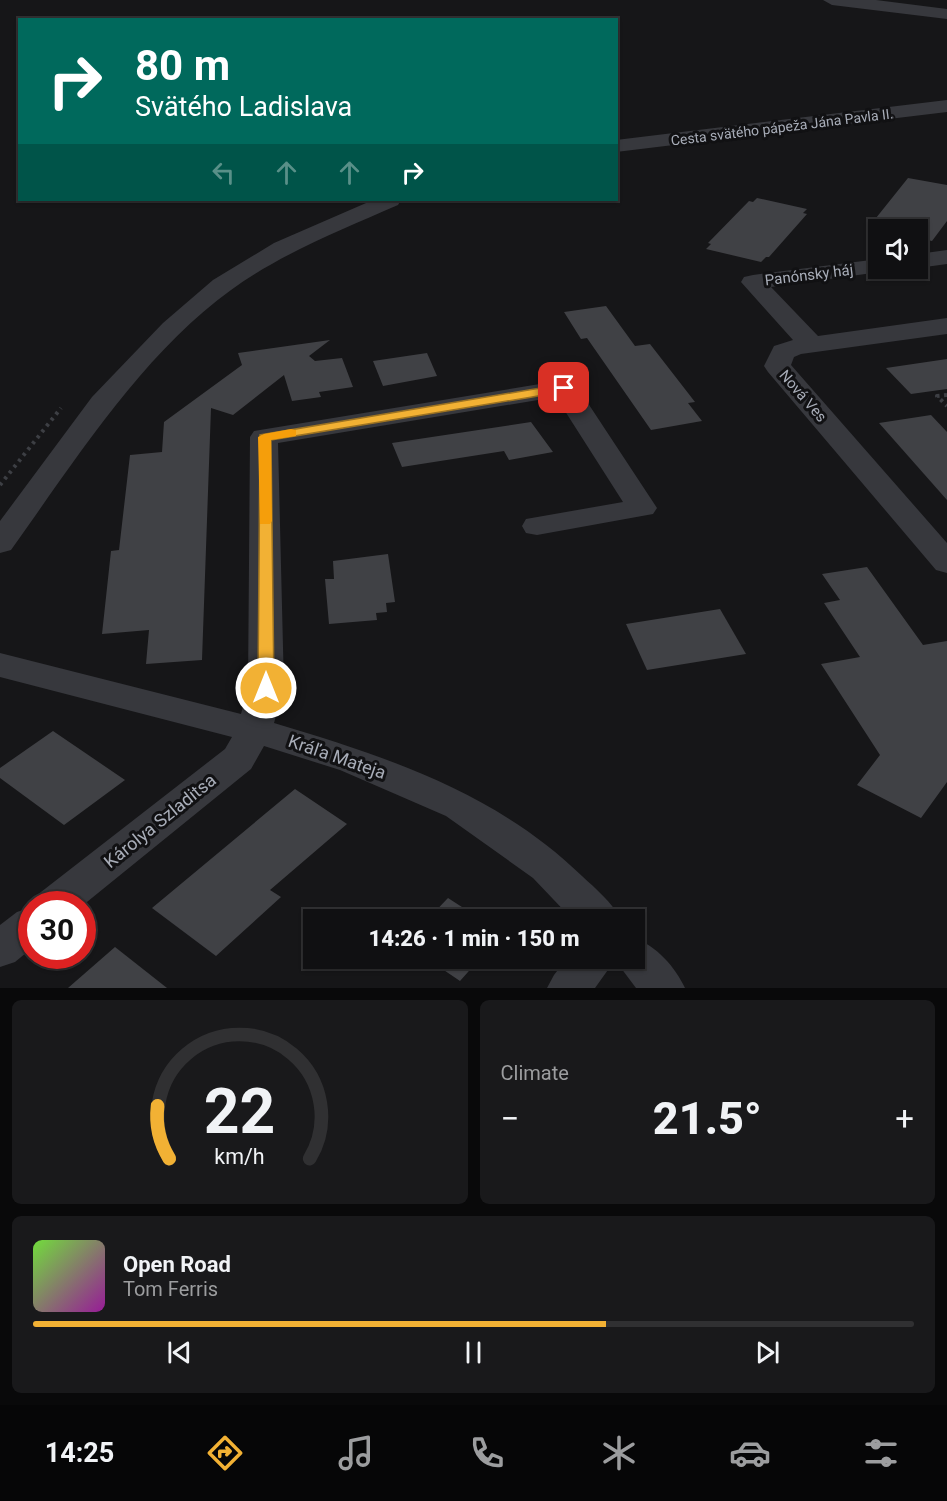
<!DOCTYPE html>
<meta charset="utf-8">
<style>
body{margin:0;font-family:Roboto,sans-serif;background:#19191b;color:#f1f3f6;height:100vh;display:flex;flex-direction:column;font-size:22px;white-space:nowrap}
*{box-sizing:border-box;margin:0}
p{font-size:20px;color:#9c9d9f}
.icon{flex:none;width:33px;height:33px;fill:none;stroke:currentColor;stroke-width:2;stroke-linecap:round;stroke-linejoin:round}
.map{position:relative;height:988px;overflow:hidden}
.sheet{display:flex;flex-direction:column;gap:12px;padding:12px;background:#09090a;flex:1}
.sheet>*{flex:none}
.banner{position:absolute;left:18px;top:18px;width:600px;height:183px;border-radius:0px;box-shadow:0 2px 4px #0004,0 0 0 2px #303032;background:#00695c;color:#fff;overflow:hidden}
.tools{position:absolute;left:868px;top:219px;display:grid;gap:12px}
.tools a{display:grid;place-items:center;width:60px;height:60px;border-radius:0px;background:#101012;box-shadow:0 2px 4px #0004,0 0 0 2px #303032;font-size:30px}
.speed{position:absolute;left:18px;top:891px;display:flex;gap:12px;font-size:30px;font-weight:700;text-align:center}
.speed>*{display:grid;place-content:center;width:78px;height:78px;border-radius:50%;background:#101012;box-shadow:0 2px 4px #0004,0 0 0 2px #303032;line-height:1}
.speed .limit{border:9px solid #d22;background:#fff;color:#111}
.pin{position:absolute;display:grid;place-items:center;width:51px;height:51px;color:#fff;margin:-26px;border-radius:12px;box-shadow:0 3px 9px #0006}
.me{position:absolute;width:66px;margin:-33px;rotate:0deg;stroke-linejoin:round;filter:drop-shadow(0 0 4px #0008)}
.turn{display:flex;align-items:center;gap:21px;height:126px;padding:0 18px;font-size:27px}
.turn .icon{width:78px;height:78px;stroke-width:2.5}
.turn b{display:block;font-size:42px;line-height:51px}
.lanes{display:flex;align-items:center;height:57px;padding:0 18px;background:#0003;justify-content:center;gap:30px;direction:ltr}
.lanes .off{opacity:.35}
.big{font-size:45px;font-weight:800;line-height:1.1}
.sheet .widget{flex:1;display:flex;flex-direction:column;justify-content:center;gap:9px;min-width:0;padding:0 21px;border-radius:9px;background:#19191b}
.sheet .dial{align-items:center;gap:0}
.dial svg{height:156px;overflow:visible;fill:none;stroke:#303032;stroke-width:7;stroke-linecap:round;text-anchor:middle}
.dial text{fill:#f1f3f6;stroke:none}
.song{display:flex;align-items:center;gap:18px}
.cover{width:72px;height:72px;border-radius:9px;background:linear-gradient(135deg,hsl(100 70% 55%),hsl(300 70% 35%))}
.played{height:6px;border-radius:3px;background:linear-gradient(90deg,#f2b134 65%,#303032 65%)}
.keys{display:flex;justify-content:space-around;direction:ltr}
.heat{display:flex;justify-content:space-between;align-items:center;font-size:33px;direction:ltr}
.sheet .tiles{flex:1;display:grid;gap:12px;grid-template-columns:1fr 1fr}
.widget:last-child{grid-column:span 2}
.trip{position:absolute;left:303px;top:909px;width:342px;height:60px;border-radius:0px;background:#101012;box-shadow:0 2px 4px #0004,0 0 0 2px #303032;font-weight:800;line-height:60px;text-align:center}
.tabs{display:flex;height:96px;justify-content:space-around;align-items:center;background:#060607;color:#9c9d9f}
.tabs .icon{width:42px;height:42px}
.tabs .on{color:#f2b134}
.tabs b{font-size:27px;color:#f1f3f6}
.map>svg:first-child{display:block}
.building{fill:#404145}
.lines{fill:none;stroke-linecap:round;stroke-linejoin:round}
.path{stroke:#3d3f44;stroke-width:4;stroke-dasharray:3 4.5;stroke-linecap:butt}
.minor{fill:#37383d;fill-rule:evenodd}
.tertiary{fill:#37383d;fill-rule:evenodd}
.route{fill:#f2b134;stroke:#9d7322;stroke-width:1.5}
.slow{fill:#f59e0b}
.labels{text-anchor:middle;stroke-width:6;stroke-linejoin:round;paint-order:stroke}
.far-street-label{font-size:14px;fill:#a8adb8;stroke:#111113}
.street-label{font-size:15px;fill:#a8adb8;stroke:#111113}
.near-street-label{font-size:18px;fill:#a8adb8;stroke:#111113}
</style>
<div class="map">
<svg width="947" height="988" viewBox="0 0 947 988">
<rect width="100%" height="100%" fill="#161618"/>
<g class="building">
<polygon points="908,178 947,185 947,221 932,241 918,238 918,230 868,228"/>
<polygon points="757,198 807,209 803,213 807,214 769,257 766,257 761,262 706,249 711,244 708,243 749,201 753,202"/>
<polygon points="606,306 635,346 650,344 695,402 688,403 702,421 651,430 587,338 581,339 564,312"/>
<polygon points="330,340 309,356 315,361 342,358 353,387 319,392 321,397 292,401 284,375 233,415 211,408 202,660 146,664 149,630 102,634 111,551 119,550 130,455 162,452 164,422 242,365 238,353"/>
<polygon points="427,353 437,376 383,386 373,361"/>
<polygon points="947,359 947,389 911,394 886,368"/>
<polygon points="931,415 947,432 947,500 879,423"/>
<polygon points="531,422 553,452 509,460 504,451 402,467 392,443"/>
<polygon points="388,554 395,602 386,603 387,612 376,613 377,620 329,624 325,579 334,579 333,561"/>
<polygon points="867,567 923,645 947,641 947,782 921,818 857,785 880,755 821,664 860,657 824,603 840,600 822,574"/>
<polygon points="720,609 746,654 647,670 626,624"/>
<polygon points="53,731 125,780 64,825 0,778 0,768"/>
<polygon points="295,789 347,824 270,890 281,897 216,956 152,908"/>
<polygon points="448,898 482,920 427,920"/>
<polygon points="115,947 167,988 68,988"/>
<polygon points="426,958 492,958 483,968 476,963 460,981"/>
</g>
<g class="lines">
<g class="path">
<polyline points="947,395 937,396 947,406"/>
<polyline points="0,485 61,408"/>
</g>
<g class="minor">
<polygon points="947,100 947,112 616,152 616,140"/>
<path d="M 373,200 L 401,200 L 398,205 C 341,230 282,253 231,290 C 143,353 74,462 11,550 L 0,553 L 0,521 L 92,397 L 163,323 L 213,280 L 274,243 Z"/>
<polygon points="947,250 947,264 918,268 918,254"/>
<polygon points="879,259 879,268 889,268 887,271 771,287 818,336 947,318 947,334 801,354 794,357 791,365 947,543 947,573 936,570 768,372 764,366 774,346 793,340 741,282 744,277 753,275"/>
<path d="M 564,380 L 574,382 L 657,508 L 653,514 L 537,535 L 526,533 L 522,526 L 526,519 L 623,502 L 556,397 L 278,443 L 284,688 L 274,723 C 385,756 497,793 582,876 C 596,889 612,902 621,920 L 573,920 L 533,878 L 446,816 L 340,770 L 264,746 L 251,769 L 82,906 L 36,904 L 41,892 L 225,749 L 232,737 L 0,677 L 0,653 L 241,714 L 248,688 L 250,437 L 254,431 Z"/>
<polygon points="32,907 32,948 15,962 0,967 0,925 17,912"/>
<path d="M 634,938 C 657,946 675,967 685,988 L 636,988 L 615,960 L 595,988 L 547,988 L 554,975 L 567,958 L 634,958 Z"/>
</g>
<polygon class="tertiary" points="823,0 876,0 947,9 947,19 832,5"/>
</g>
<polygon class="route" points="564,384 568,385 568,391 271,440 274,688 266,693 260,692 258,688 260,435"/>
<polygon class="slow" points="291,429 296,430 296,436 271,440 272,521 270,524 260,524 258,437 264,434"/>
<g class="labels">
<g class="far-street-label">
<text transform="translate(782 127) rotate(-7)" y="5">Cesta svätého pápeža Jána Pavla II.</text>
</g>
<g class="street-label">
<text transform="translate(809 275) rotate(-7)" y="5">Panónsky háj</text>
<text transform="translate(803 396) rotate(49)" y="5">Nová Ves</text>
</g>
<g class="near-street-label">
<text transform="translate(337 757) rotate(19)" y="6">Kráľa Mateja</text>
<text transform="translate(160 821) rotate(-39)" y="6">Károlya Szladitsa</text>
</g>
</g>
</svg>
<div class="tools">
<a><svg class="icon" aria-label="sound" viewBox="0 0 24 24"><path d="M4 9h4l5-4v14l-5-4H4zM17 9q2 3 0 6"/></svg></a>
</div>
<div class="speed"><div class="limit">30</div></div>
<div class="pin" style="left:564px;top:388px;background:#d93025"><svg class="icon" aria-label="arrive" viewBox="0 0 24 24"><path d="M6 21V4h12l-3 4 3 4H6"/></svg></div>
<svg class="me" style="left:266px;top:688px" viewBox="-20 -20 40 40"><circle r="17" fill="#f2b134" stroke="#fff" stroke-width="3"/><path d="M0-11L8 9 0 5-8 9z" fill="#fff"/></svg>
<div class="trip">14:26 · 1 min · 150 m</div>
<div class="banner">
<div class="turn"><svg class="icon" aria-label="right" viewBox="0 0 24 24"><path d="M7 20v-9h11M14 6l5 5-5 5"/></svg><div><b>80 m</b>Svätého Ladislava</div></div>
<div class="lanes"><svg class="icon off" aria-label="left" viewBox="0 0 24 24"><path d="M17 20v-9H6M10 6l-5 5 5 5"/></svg><svg class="icon off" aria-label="ahead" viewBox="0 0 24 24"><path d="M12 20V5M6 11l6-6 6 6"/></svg><svg class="icon off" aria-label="ahead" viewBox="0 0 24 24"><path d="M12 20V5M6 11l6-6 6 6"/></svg><svg class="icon" aria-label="right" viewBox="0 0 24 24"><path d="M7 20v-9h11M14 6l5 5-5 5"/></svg></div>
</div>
</div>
<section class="sheet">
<div class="tiles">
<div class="widget dial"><svg viewBox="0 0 100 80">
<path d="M14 69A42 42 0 1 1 86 69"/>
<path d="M14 69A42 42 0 0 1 8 42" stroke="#f2b134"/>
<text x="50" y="56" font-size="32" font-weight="700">22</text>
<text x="50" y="72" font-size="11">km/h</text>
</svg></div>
<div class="widget"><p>Climate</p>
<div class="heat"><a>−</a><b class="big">21.5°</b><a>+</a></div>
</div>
<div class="widget">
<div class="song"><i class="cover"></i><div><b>Open Road</b><p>Tom Ferris</p></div></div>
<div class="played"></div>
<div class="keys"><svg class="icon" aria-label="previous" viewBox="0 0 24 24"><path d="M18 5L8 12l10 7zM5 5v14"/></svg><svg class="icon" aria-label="pause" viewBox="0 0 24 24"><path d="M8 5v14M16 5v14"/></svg><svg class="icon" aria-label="next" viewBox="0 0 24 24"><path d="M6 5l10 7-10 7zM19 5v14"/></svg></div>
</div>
</div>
</section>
<nav class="tabs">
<b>14:25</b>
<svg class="icon on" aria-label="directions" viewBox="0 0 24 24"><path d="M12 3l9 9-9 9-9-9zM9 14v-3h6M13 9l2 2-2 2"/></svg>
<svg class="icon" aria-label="music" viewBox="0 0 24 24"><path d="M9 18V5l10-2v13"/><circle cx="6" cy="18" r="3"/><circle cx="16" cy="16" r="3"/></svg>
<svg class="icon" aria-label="phone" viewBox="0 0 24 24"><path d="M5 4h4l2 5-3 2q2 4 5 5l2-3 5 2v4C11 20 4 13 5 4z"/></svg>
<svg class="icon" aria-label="climate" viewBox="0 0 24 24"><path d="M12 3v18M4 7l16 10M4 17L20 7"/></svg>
<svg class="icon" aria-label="car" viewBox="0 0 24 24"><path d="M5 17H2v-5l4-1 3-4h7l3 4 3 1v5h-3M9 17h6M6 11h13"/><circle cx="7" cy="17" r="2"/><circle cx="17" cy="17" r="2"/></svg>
<svg class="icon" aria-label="filters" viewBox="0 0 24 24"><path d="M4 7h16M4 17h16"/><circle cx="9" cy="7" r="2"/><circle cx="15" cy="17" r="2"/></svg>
</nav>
